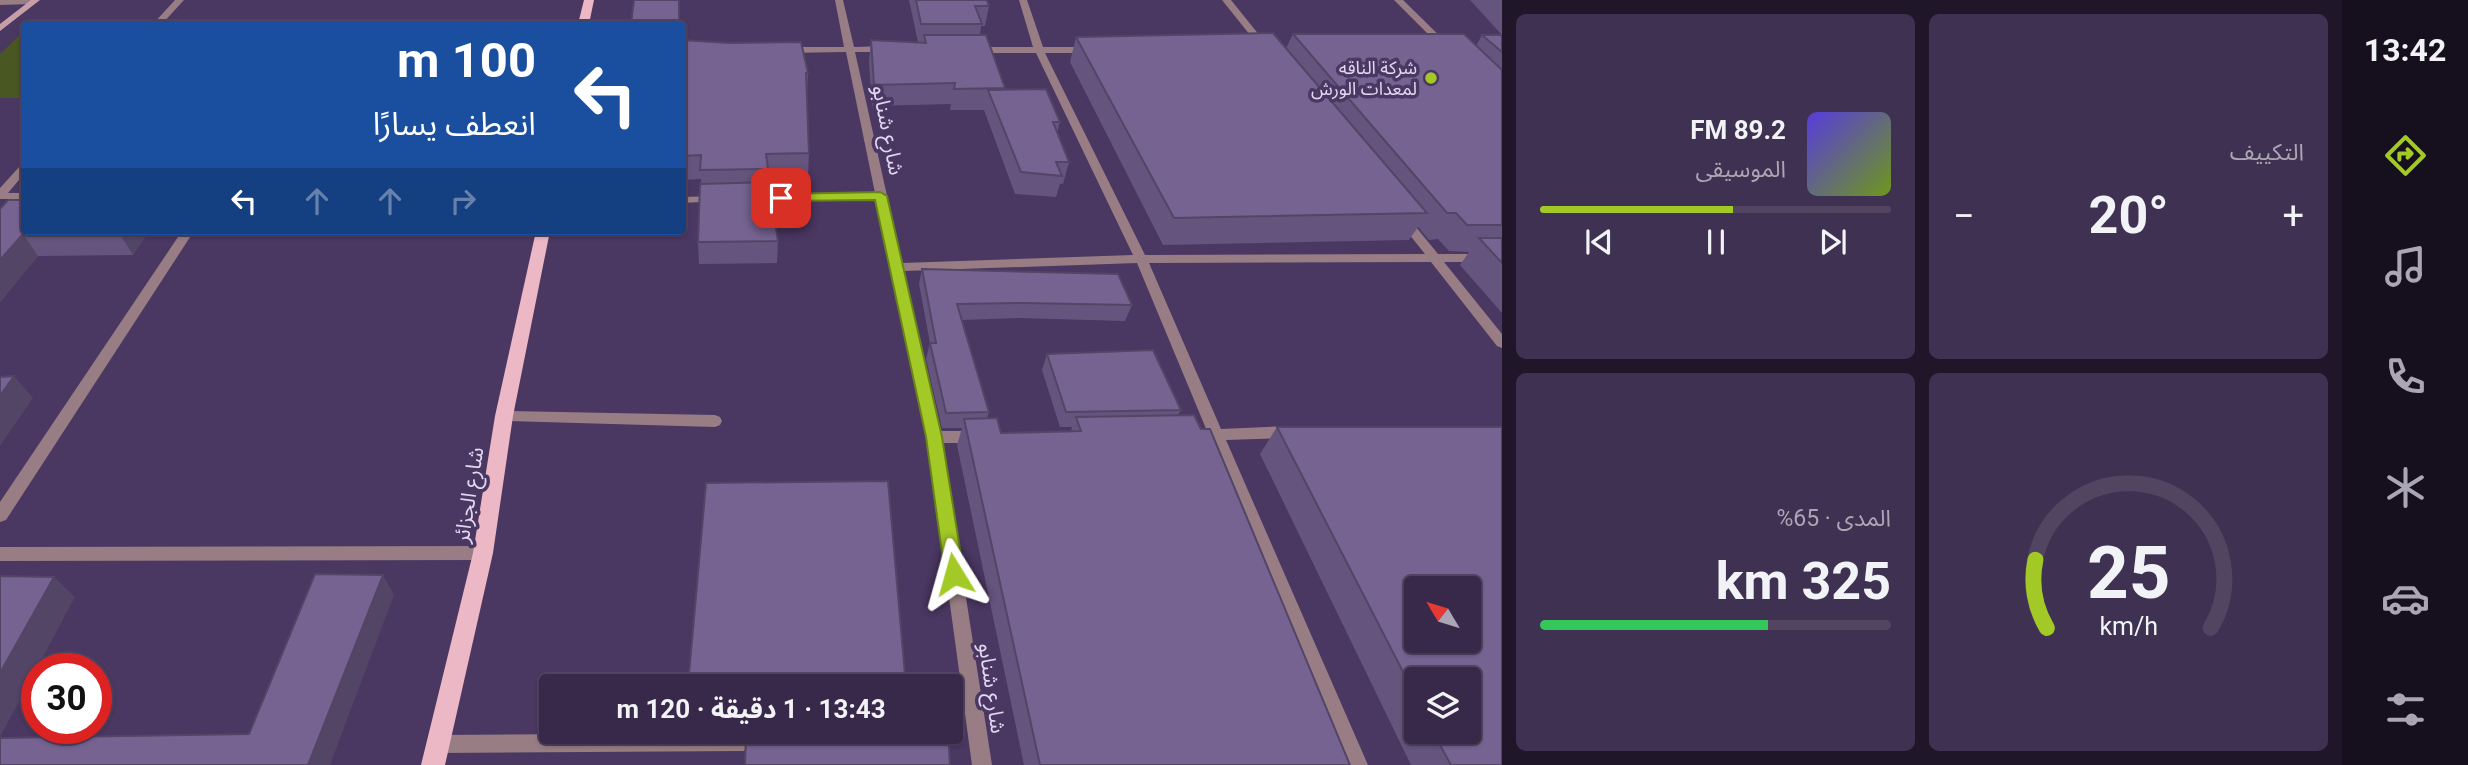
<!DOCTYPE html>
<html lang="ar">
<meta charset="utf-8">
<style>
body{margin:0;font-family:Roboto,"Noto Sans Arabic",sans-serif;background:#3f3151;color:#f1f3f6;direction:rtl;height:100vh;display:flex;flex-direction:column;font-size:26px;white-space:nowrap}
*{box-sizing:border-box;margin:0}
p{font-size:23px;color:#aba6b5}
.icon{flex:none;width:38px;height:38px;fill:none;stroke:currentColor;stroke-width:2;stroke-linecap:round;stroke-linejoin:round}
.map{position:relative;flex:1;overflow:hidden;direction:ltr}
.side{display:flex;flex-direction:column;gap:14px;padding:14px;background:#1f1729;width:840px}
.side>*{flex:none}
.top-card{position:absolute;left:21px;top:21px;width:665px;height:214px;border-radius:7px;box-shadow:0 2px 5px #0004,0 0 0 2px #524562;direction:rtl;background:#1a4fa0;color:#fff;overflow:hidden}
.needle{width:46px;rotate:308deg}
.tools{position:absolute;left:1404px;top:576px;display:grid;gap:14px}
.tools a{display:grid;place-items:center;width:77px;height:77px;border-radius:7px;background:#38294a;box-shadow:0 2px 5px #0004,0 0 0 2px #524562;font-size:35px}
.speed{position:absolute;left:21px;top:653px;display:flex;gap:14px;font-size:35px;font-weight:700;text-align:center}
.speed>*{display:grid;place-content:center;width:91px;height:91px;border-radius:50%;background:#38294a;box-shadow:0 2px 5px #0004,0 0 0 2px #524562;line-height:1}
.speed .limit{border:10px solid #d22;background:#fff;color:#111}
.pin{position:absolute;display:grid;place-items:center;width:60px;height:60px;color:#fff;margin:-30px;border-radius:14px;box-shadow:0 4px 10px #0006}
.me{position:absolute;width:77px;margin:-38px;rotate:352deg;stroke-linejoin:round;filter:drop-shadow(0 0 5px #0008)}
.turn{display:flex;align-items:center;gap:24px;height:147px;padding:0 35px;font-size:32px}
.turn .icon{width:91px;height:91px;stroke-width:2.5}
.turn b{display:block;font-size:49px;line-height:60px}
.lanes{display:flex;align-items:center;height:66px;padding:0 35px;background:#0003;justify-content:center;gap:35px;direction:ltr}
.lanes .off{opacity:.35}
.big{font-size:52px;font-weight:700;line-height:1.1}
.side .tile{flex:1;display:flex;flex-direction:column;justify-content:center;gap:10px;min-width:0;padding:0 24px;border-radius:10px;background:#3f3151}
.side .dial{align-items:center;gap:0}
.dial svg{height:182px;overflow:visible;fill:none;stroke:#524562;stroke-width:7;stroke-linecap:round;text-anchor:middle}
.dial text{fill:#f1f3f6;stroke:none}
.song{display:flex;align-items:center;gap:21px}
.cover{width:84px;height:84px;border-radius:10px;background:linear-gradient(135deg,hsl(250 70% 55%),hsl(80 70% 35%))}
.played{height:7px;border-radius:4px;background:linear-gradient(90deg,#a3c926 55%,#524562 55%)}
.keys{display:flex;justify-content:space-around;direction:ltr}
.heat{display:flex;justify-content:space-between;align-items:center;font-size:38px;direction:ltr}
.charge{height:10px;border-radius:5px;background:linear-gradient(90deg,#34c759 65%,#524562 0)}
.side .tiles{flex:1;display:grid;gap:14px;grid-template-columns:repeat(2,1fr)}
.trip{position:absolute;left:539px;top:674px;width:424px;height:70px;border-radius:7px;background:#38294a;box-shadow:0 2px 5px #0004,0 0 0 2px #524562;font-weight:700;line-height:70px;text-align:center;direction:rtl}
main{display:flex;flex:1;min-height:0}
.dock{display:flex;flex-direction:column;width:126px;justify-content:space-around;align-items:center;background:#16101e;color:#aba6b5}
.dock .icon{width:49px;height:49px}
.dock .active{color:#a3c926}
.dock b{font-size:32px;color:#f1f3f6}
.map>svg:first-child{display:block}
.green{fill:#495722}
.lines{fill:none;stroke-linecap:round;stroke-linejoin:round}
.lane{fill:#987e84;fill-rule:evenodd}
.street{fill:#987e84;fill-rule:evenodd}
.secondary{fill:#c89fa9;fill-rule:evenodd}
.primary{fill:#edb8c5;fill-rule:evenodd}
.wall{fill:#65557e;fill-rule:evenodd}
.shaded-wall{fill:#534566}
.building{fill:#766392;stroke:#534566;stroke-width:2;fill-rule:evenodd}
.route{fill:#a3c926;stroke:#6a8319;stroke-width:2}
.poi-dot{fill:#a3c926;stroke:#4a3762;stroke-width:2.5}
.labels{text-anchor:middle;stroke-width:7;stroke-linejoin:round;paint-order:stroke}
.far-poi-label{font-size:18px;fill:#e2d8f2;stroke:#4a3762;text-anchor:end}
.street-label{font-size:21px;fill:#e2d8f2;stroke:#4a3762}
</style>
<main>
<nav class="dock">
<b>13:42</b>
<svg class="icon active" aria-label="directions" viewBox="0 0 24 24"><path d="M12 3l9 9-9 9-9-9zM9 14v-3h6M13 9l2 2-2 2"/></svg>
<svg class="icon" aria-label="music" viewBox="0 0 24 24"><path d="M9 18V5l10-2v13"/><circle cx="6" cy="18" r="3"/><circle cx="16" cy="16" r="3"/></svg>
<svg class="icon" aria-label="phone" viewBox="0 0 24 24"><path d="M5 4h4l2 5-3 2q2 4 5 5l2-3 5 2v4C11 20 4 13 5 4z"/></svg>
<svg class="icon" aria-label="climate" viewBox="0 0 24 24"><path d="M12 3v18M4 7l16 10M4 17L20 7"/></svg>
<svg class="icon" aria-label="car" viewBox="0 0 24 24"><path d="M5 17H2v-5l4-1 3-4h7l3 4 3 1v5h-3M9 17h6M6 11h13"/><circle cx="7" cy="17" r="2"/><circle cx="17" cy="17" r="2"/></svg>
<svg class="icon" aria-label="filters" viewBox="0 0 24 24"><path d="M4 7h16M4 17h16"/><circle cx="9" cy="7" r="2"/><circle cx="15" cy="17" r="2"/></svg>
</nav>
<section class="side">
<div class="tiles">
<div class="tile"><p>التكييف</p>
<div class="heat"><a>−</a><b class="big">20°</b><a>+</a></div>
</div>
<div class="tile">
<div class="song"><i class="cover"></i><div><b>89.2 FM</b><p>الموسيقى</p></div></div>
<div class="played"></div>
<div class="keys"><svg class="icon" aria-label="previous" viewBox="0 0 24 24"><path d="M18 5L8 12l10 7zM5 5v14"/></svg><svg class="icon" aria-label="pause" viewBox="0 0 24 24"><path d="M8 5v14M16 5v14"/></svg><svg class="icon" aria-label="next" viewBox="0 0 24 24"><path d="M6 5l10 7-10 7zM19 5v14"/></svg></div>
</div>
<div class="tile dial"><svg viewBox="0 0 100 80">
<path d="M14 69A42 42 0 1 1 86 69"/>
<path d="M14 69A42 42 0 0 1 9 39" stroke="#a3c926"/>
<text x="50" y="56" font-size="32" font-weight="700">25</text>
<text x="50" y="72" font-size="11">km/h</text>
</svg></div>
<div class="tile"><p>المدى · 65%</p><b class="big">325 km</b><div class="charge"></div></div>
</div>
</section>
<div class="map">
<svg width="1502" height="765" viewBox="0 0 1502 765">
<rect width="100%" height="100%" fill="#4a3762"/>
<polygon class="green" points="24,31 24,94 20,98 0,98 0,54"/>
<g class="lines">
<g class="lane">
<polygon points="504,411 715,415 720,417 722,421 720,425 715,427 504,421 499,420 497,416 499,412"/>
<polygon points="743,733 750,735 753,742 750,749 743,751 437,753 430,751 427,744 430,737 437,735"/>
</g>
<g class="street">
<polygon points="0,0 36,0 36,1 32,4 0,5"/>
<polygon points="175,0 184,0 162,24 153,24"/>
<polygon points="835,0 843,0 854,47 888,46 893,49 888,52 855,52 902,263 1133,255 1036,53 974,53 969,50 974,47 1033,47 1019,0 1027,0 1043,47 1091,47 1096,50 1091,53 1045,53 1145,255 1425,254 1397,219 1403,215 1407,216 1438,254 1502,254 1502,262 1444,262 1502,334 1502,348 1497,346 1431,262 1149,263 1221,429 1289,426 1294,428 1296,432 1294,436 1289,438 1226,440 1368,765 1348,765 1211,440 1207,439 1205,435 1207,431 1137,263 904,271 940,431 978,431 983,433 985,437 983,441 978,443 942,443 992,765 972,765 927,437 877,199 754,201 748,198 754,195 875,193 846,52 785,53 780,50 785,47 844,47"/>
<polygon points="1222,0 1231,0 1268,46 1268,50 1262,50"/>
<polygon points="1394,0 1403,0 1450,46 1450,50 1444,50"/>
<polygon points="24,165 24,174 8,193 24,193 24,199 0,199 0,188 20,166"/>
<polygon points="716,196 722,199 720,201 682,203 682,197"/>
<polygon points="182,231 194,231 6,520 0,522 0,502"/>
<polygon points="483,546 489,548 491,553 489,558 483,560 0,561 0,547"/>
</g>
<polygon class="secondary" points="31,0 40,0 0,31 0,24"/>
<g class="primary">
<polygon points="584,0 594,0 589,24 578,24"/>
<polygon points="536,231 550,231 513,416 493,553 445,765 421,765 473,553 495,416"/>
</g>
</g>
<g class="wall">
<polygon points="909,0 987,0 989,6 985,26 981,26 980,35 1004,89 1060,122 1057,133 1069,162 1063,184 1060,184 1056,197 1015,194 984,110 950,110 951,104 872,106 869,61 871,40 918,42"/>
<polygon points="1470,0 1502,0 1502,35"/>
<polygon points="1293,34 1476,46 1482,35 1502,35 1502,313 1460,265 1469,252 1449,251 1438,239 1429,240 1418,227 1409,240 1163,245 1070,62 1076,37 1286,48"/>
<polygon points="682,40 808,73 807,96 809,153 808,177 768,178 778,241 777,263 699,264 698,242 701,179 682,180"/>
<polygon points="0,209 149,231 133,255 38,256 0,302"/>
<polygon points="922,269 1132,305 1125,321 1018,318 962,320 989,412 987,418 1001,433 1071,431 1072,427 1060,427 1042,370 1047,354 1181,410 1178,415 1350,765 1024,765 957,445 962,428 942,428 926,359 930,343 919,284"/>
<path d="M 1277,427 L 1502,765 L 1411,765 L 1260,454 ZM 1416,679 L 1468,732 L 1416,732 Z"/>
</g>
<g class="shaded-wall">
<rect x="679" y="0" width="1" height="24"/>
<polygon points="120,231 149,231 133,255 119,233"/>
<polygon points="23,234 38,256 0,302 0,260"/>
<polygon points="14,376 33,398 0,446 0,396"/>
<polygon points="383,575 394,595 330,765 308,765"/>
<polygon points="54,577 75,597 0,737 0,673"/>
</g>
<g class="building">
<polygon points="634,0 679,0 679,24 631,24"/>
<polygon points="916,0 987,0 989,6 975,6 982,24 921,24"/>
<polygon points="1273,33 1427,213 1174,218 1076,37"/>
<polygon points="1293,34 1464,34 1502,70 1502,225 1467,225 1456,213 1447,213"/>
<polygon points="924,35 986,35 1005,88 954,89 955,83 874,85 871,40 926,43"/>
<polygon points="1482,35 1502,35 1502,52"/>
<polygon points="682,40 729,43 801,42 808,73 806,73 809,153 766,154 768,169 700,170 701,155 682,156"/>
<polygon points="1046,89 1060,122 1053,122 1069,162 1056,162 1062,176 1021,172 988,90"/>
<polygon points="769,182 778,241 698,242 700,184"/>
<polygon points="8,200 24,200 24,231 120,231 119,233 23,234 0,260 0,209"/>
<polygon points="1479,238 1502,238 1502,263"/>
<polygon points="922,269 1118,274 1132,305 1023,303 957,304 989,412 946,413 930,343 936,343"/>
<polygon points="1153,350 1181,410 1066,412 1047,354"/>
<polygon points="14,376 0,396 0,377"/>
<polygon points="1194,415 1201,429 1210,429 1350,765 1040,765 964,419 997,418 1001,433 1081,431 1076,417"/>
<path d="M 1277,427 L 1502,427 L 1502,765 L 1451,765 L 1433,732 L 1468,732 L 1468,679 L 1416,679 L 1416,697 ZM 1416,588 L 1468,588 L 1468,640 L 1416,640 Z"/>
<polygon points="888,481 906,686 746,686 746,684 688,686 706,483"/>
<polygon points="315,574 383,575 308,765 0,765 0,738 249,734"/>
<polygon points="0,576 54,577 0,673"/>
<polygon points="749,732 948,732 950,765 745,765 746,733"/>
</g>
<polygon class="route" points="880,192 887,196 942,437 964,574 961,580 947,580 945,574 926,437 875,200 781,201 775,198 781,194"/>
<circle class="poi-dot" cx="1431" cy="78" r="7"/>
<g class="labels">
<g class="far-poi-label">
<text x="1417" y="74">شركة الناقه<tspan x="1417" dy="21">لمعدات الورش</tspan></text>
</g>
<g class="street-label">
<text transform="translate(888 130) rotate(79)" y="7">شارع شنابو</text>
<text transform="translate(469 495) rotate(-81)" y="7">شارع الجزائر</text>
<text transform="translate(992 688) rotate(82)" y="7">شارع شنابو</text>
</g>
</g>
</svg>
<div class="tools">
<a><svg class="needle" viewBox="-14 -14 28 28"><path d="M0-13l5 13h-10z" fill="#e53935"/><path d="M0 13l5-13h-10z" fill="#aba6b5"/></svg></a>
<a><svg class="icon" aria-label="layers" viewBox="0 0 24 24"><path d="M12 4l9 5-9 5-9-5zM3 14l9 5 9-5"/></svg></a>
</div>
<div class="speed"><div class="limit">30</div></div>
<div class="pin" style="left:781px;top:198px;background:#d93025"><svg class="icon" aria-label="arrive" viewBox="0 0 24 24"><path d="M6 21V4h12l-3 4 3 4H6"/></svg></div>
<svg class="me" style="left:954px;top:574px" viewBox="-20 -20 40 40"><path d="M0-17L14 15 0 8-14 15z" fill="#a3c926" stroke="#fff" stroke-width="4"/></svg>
<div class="trip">13:43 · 1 دقيقة · 120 m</div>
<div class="top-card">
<div class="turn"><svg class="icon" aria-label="left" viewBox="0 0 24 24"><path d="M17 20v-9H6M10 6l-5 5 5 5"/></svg><div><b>100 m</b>انعطف يسارًا</div></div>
<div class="lanes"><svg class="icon" aria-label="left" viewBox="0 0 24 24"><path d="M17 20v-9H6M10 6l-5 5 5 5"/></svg><svg class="icon off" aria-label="ahead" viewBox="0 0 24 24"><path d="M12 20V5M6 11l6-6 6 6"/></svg><svg class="icon off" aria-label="ahead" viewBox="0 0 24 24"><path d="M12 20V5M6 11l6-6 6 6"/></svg><svg class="icon off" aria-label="right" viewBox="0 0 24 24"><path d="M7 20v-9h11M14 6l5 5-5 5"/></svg></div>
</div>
</div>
</main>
